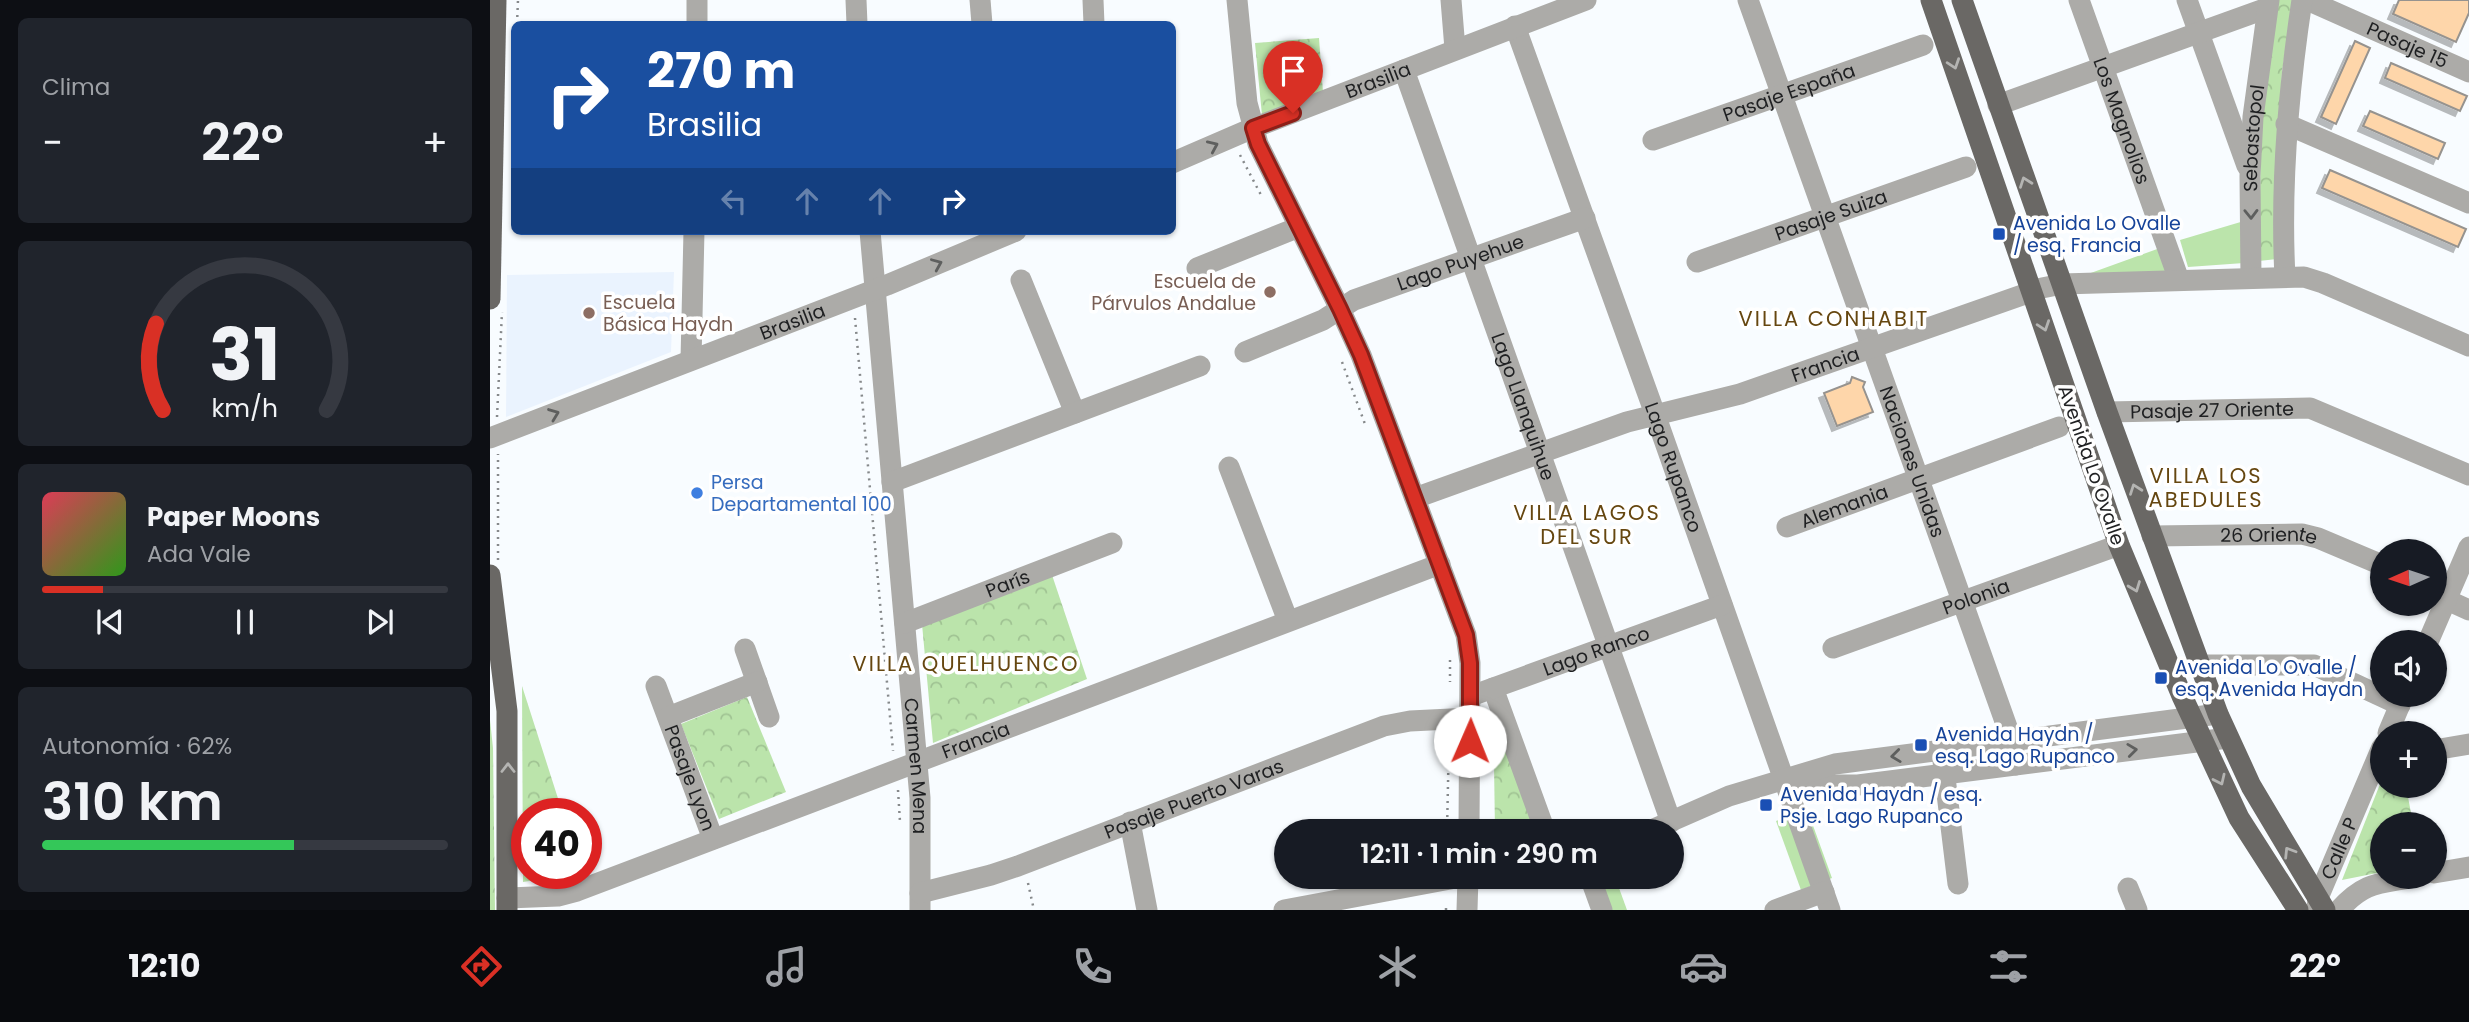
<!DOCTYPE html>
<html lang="es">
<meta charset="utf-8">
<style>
body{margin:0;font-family:Poppins,sans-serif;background:#20242c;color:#f1f3f6;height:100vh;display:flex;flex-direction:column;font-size:26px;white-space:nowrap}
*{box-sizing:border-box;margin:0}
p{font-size:23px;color:#9ea1a6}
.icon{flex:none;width:38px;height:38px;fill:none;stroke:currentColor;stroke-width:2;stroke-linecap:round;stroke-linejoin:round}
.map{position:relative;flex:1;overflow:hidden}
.side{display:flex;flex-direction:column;gap:18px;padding:18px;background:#0d0f14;width:490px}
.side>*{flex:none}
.banner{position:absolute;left:21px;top:21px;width:665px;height:214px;border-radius:10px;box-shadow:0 2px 5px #0004;background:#1a4fa0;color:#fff;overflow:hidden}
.needle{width:46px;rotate:267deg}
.fabs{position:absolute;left:1880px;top:539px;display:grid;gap:14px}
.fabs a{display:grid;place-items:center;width:77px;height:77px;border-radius:50%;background:#171b24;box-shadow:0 2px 5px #0004;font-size:35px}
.speed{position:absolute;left:21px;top:798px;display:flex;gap:14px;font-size:35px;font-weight:700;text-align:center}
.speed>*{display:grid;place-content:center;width:91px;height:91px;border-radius:50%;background:#171b24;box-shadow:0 2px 5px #0004;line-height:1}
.speed .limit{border:10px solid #d22;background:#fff;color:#111}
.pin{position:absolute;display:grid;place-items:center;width:60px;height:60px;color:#fff;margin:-72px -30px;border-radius:50% 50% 50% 0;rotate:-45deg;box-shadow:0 0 7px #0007}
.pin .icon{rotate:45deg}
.me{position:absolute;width:77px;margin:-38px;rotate:1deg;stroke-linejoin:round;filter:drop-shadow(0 0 5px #0008)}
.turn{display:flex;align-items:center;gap:24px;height:147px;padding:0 21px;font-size:32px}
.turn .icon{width:91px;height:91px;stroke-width:2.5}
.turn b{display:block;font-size:49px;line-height:60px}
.lanes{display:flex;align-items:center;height:66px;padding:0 21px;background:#0003;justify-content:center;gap:35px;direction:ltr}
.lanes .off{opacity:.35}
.big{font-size:52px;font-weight:600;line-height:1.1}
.side .tile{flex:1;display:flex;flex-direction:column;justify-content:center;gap:10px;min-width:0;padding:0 24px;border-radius:10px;background:#20242c}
.side .dial{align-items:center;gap:0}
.dial svg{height:182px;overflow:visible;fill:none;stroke:#363941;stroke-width:7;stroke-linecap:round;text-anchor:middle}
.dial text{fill:#f1f3f6;stroke:none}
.song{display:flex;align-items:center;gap:21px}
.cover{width:84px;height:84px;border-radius:10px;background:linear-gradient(135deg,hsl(350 70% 55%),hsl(110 70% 35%))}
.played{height:7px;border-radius:4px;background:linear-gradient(90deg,#d93025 15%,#363941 15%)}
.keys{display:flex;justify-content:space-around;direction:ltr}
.heat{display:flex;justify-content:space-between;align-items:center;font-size:38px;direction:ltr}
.charge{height:10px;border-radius:5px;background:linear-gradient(90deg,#34c759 62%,#363941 0)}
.trip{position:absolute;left:784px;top:819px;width:410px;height:70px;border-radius:35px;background:#171b24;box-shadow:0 2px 5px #0004;font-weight:600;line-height:70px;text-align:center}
.tab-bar{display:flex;height:112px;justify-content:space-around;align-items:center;background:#090b0e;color:#9ea1a6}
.tab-bar .icon{width:49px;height:49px}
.tab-bar .selected{color:#d93025}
.tab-bar b{font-size:32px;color:#f1f3f6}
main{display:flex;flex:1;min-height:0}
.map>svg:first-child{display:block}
.built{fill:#eaf3fe}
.green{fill:#bbe4ab}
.park{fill:url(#park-crowns)}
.building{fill:#fed6aa;stroke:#96938f;stroke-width:2;filter:url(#shadow)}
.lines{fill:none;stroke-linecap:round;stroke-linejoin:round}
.path{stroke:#86898b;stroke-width:2.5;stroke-dasharray:2 5;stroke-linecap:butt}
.minor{stroke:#acaba8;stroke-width:21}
.major{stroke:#6a6865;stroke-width:21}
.oneway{stroke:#b4b4b2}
.oneway2{stroke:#5e5f5e}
.route-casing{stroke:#8d1f18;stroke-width:18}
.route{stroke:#d93025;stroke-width:12}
.transit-dot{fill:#1a4fb4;stroke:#fff;stroke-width:2.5}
.education-dot{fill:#8d6e63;stroke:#fff;stroke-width:2.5}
.shop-dot{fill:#3f7fe0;stroke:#fff;stroke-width:2.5}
.labels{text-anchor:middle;stroke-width:7;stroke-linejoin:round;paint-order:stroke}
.street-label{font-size:19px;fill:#1f2022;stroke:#fff}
.transit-label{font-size:19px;fill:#164399;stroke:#fff;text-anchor:start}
.education-label{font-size:19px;fill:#785e54;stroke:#fff;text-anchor:end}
.shop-label{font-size:19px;fill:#366cbe;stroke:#fff;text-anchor:start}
.neighbourhood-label{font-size:21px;letter-spacing:2px;fill:#664710;stroke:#fff}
</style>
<main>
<section class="side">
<div class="tile"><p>Clima</p>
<div class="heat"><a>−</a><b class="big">22°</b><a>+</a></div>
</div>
<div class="tile dial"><svg viewBox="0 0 100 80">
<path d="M14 69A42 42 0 1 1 86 69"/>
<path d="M14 69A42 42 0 0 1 11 31" stroke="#d93025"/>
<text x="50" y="56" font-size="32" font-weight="700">31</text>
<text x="50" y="72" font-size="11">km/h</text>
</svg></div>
<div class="tile">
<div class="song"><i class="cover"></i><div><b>Paper Moons</b><p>Ada Vale</p></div></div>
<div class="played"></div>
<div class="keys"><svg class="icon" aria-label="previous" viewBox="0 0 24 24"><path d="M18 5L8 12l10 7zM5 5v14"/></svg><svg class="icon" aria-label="pause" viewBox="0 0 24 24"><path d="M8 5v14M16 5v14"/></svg><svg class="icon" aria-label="next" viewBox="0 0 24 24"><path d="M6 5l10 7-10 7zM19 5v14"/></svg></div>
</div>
<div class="tile"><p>Autonomía · 62%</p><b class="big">310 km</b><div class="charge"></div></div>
</section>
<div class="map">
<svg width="1979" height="910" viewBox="0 0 1979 910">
<defs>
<pattern id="park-crowns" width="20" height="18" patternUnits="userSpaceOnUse" patternTransform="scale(1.75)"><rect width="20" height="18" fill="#bbe4ab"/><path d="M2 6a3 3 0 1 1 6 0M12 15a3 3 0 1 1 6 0" fill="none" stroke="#a0c393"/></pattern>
<filter id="shadow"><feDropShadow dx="-5" dy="5" stdDeviation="0" flood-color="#0004"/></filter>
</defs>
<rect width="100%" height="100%" fill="#f8fcff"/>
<polygon class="built" points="184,272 181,352 16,417 17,275"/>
<g class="green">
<polygon points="1754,221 1754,263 1698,267 1690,240"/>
<polygon points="1670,248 1676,272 1598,274"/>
<polygon points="1317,809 1342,878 1311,890 1286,821"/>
<polygon points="1121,877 1125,877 1137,910 1116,910 1106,882"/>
</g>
<g class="park">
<polygon points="1785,0 1803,0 1792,72 1787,168 1787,259 1769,261 1771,132"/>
<polygon points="829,38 833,92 772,115 765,43"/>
<polygon points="562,575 597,679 443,743 432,624"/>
<polygon points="32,686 73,814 37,814 37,873 90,873 33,882"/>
<polygon points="1003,696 1052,831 1005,831"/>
<polygon points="257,697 296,792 229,819 191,724"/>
<polygon points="0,720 3,748 5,910 0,910"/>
<polygon points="1892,779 1892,786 1916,786 1923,824 1892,824 1892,872 1852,880"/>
</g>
<g class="building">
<polygon points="1909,0 1979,0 1979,13 1966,42 1903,14"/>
<polygon points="1865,41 1880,48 1846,124 1831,117"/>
<polygon points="1901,63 1977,96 1970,111 1895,78"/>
<polygon points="1880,111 1955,143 1948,159 1873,126"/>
<polygon points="1840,170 1976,229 1968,247 1832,188"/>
<polygon points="1362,377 1375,382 1373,387 1383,412 1347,426 1334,393 1360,383"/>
</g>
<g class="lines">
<g class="path">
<polyline points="27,24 28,0"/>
<polyline points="750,155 771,195"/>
<polyline points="365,318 403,751"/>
<polyline points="852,362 875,424"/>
<polyline points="7,417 12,312"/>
<polyline points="8,560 8,454"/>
<polyline points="960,660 960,682"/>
<polyline points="408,790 410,822"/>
<polyline points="957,831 959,737"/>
<polyline points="538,883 544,910"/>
<polyline points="956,910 956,908"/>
</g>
<g class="minor">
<polyline points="366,0 367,24"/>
<polyline points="490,0 492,24"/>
<polyline points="603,0 604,24"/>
<polyline points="747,0 757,103 768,144 850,309 871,355 976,635 980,663 979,831"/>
<polyline points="961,0 965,49"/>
<path id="s1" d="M 1258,0 L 1522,741 L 1526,765"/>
<path id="s2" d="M 1589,0 L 1689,280"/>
<polyline points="1697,0 1757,166"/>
<path id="s3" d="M 1817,0 L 1979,72"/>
<polyline points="207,24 207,0"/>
<path id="s4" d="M 1025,26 L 1160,400 L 1340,910"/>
<path id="s5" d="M 914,70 L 1181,822"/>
<polyline points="1508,105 1777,8"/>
<polyline points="1796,124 1979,203"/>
<path id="s6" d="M 1163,140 L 1433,45"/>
<path id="s7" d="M 682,163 L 763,128 L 1096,0"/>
<path id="s8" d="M 380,231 L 430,798 L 430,910"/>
<path id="s9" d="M 1207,262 L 1476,167"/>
<polyline points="707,268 809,227"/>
<path d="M 1795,277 C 1790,183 1798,93 1812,0"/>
<path id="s10" d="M 1761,278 L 1760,176 L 1763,117 L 1779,0"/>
<polyline points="531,280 585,413"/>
<path id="s11" d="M 755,352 L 833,320 L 864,300 L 1095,218"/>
<polyline points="201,360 204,231"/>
<path id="s12" d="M 1617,412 L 1820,408 L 1979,475"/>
<path id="s13" d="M 0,438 L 397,285 L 526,231"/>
<polyline points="739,467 798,621"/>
<polyline points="402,482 710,366"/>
<path id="s14" d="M 925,498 L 1137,422 L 1250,394 L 1552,288 L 1572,284 L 1814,277 L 1833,283 L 1979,346"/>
<path id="s15" d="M 1297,527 L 1569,427"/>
<path id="s16" d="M 1662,536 L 1812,534 L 1828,538 L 1892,565"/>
<polyline points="1944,588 1957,600 1979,610"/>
<path id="s17" d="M 415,623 L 622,543"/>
<polyline points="1938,642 1979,547"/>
<path id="s18" d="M 1343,648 L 1629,545"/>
<polyline points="255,649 279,717"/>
<polyline points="1710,665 1824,665 1910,705"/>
<path id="s19" d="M 166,686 L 223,839"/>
<polyline points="1003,688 1055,831"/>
<path id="s20" d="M 981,696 L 1232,605"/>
<polyline points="178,717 267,682"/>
<polyline points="1898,733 1914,695"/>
<polyline points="1944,750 1979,744"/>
<polyline points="1453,761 1468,884"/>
<polyline points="1297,780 1329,785 1368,785 1738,738"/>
<polyline points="640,822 657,910"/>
<polyline points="1159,831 1239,796 1345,764 1728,714"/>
<polyline points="1944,873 1979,867"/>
<polyline points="1100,877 1112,910"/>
<polyline points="1638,888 1647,910"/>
<path id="s21" d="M 430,893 L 501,875 L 528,866 L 894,726 L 920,721 L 981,718"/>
<path id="s22" d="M 17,898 L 68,896 L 87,891 L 950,564"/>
<polyline points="794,910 971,877"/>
<polyline points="977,910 978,877"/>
<polyline points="1285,910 1334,892"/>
<path id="s23" d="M 1827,910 L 1828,898 L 1892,747"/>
<path d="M 1849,910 C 1875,881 1889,884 1925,877"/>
</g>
<g class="major">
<polyline points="1441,0 1629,545 1692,696 1749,818 1808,910"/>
<polyline points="1472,0 1617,412 1728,714 1761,786 1835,910"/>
<polyline points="0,299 6,0"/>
<polyline points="0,575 17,711 17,910"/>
</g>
</g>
<defs><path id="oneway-chevron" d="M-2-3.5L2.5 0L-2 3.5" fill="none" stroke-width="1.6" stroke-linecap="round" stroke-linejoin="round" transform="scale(1.75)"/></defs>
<g class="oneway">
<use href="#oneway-chevron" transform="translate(1464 64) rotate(71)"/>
<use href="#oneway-chevron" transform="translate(1535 182) rotate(-110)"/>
<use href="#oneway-chevron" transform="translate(1554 326) rotate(71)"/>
<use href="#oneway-chevron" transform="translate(1645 489) rotate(-110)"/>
<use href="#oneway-chevron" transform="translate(1645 587) rotate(69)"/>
<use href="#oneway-chevron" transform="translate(18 768) rotate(-90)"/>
<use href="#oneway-chevron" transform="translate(1730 780) rotate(65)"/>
<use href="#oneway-chevron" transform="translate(1799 852) rotate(-122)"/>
</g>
<g class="oneway2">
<use href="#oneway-chevron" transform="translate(723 146) rotate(-24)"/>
<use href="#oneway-chevron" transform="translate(1761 214) rotate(89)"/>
<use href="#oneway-chevron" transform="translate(447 264) rotate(-23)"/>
<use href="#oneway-chevron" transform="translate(64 414) rotate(-21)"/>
<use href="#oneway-chevron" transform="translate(1642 750) rotate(-7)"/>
<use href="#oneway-chevron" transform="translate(1406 756) rotate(173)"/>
</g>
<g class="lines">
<defs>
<polyline id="route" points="803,113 763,128 768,144 850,309 871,355 976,635 980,663 980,741"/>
</defs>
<use href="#route" class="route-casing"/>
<use href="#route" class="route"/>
</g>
<g class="transit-dot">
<rect x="1502" y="227" width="14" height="14" rx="3.5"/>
<rect x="1664" y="671" width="14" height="14" rx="3.5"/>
<rect x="1424" y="738" width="14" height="14" rx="3.5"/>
<rect x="1269" y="798" width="14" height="14" rx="3.5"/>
</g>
<g class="education-dot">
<circle cx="780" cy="292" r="7"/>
<circle cx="99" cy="313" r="7"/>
</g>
<circle class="shop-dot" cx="207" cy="493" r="7"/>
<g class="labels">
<g class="street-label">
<text dy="7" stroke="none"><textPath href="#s3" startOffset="110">Pasaje 15</textPath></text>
<text dy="7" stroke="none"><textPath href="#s7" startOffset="222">Brasilia</textPath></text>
<text dy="7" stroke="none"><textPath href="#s6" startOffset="144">Pasaje España</textPath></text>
<text dy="7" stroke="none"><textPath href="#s2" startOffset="128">Los Magnolios</textPath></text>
<text dy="7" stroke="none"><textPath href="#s10" startOffset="140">Sebastopol</textPath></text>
<text dy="7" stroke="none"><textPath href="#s9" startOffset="142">Pasaje Suiza</textPath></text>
<text dy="7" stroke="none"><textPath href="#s11" startOffset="234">Lago Puyehue</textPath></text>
<text dy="7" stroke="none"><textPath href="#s13" startOffset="324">Brasilia</textPath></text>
<text dy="7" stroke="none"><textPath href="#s14" startOffset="432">Francia</textPath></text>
<text dy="7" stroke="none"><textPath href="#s5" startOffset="357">Lago Llanquihue</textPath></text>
<text dy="7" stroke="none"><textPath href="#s12" startOffset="105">Pasaje 27 Oriente</textPath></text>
<text dy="7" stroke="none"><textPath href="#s1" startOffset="490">Naciones Unidas</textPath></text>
<text transform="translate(1602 465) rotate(71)" y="7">Avenida Lo Ovalle</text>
<text dy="7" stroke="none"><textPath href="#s4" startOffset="469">Lago Rupanco</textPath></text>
<text dy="7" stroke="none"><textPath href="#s15" startOffset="61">Alemania</textPath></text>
<text dy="7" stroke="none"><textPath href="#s16" startOffset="117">26 Oriente</textPath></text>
<text dy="7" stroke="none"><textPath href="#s17" startOffset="110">París</textPath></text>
<text dy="7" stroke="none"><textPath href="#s18" startOffset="152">Polonia</textPath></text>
<text dy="7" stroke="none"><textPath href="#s20" startOffset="133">Lago Ranco</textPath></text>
<text dy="7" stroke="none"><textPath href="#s22" startOffset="497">Francia</textPath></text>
<text dy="7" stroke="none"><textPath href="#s8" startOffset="537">Carmen Mena</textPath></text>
<text dy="7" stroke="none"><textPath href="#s19" startOffset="98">Pasaje Lyon</textPath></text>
<text dy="7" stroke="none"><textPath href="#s21" startOffset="290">Pasaje Puerto Varas</textPath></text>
<text dy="7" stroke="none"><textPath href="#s23" startOffset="66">Calle P</textPath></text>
</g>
<g class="transit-label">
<text x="1523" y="230">Avenida Lo Ovalle<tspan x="1523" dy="22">/ esq. Francia</tspan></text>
<text x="1685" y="674">Avenida Lo Ovalle /<tspan x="1685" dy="22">esq. Avenida Haydn</tspan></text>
<text x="1445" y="741">Avenida Haydn /<tspan x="1445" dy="22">esq. Lago Rupanco</tspan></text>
<text x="1290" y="801">Avenida Haydn / esq.<tspan x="1290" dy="22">Psje. Lago Rupanco</tspan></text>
</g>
<g class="education-label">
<text x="766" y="288">Escuela de<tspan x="766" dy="22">Párvulos Andalue</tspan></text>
<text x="113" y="309" text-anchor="start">Escuela<tspan x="113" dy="22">Básica Haydn</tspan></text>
</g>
<g class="shop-label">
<text x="221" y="489">Persa<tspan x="221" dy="22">Departamental 100</tspan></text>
</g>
<g class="neighbourhood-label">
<text x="1344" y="326">VILLA CONHABIT</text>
<text x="1716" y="483">VILLA LOS<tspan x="1716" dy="24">ABEDULES</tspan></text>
<text x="1097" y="520">VILLA LAGOS<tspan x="1097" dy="24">DEL SUR</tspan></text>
<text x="476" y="671">VILLA QUELHUENCO</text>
</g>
</g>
</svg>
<div class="fabs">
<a><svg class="needle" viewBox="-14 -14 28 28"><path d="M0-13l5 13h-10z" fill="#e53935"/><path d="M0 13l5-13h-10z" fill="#9ea1a6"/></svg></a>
<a><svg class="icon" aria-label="sound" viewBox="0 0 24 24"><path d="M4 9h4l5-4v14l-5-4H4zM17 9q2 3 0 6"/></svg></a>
<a>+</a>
<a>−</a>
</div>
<div class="speed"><div class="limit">40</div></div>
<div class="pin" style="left:803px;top:113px;background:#d93025"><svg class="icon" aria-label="arrive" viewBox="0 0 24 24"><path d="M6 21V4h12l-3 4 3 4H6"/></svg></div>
<svg class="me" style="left:980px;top:741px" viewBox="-20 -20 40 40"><circle r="19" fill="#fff"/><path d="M0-13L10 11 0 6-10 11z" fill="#d93025"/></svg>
<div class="trip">12:11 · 1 min · 290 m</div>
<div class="banner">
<div class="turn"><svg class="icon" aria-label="right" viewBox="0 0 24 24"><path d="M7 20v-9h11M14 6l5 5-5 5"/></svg><div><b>270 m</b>Brasilia</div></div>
<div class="lanes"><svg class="icon off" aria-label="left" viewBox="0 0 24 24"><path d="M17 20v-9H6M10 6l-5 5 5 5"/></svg><svg class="icon off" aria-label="ahead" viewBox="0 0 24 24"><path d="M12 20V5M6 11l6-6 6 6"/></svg><svg class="icon off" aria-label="ahead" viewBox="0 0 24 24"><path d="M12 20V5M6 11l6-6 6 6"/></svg><svg class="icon" aria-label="right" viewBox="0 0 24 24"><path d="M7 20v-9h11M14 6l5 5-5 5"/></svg></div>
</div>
</div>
</main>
<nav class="tab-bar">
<b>12:10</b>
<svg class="icon selected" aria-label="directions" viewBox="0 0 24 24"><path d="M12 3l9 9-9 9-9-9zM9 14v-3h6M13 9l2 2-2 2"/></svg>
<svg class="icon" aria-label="music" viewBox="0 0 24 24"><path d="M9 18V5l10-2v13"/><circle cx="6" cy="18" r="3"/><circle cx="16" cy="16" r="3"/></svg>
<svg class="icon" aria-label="phone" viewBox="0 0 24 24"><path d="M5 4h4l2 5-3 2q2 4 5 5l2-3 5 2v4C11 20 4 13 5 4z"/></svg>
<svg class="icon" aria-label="climate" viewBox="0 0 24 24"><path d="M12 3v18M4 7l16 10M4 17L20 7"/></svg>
<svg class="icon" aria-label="car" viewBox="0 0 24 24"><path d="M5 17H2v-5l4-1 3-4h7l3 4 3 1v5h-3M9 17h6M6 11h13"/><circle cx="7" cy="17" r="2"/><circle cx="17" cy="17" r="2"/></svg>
<svg class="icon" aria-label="filters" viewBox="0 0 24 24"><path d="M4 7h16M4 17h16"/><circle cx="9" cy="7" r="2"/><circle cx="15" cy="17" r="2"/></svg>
<b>22°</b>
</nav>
